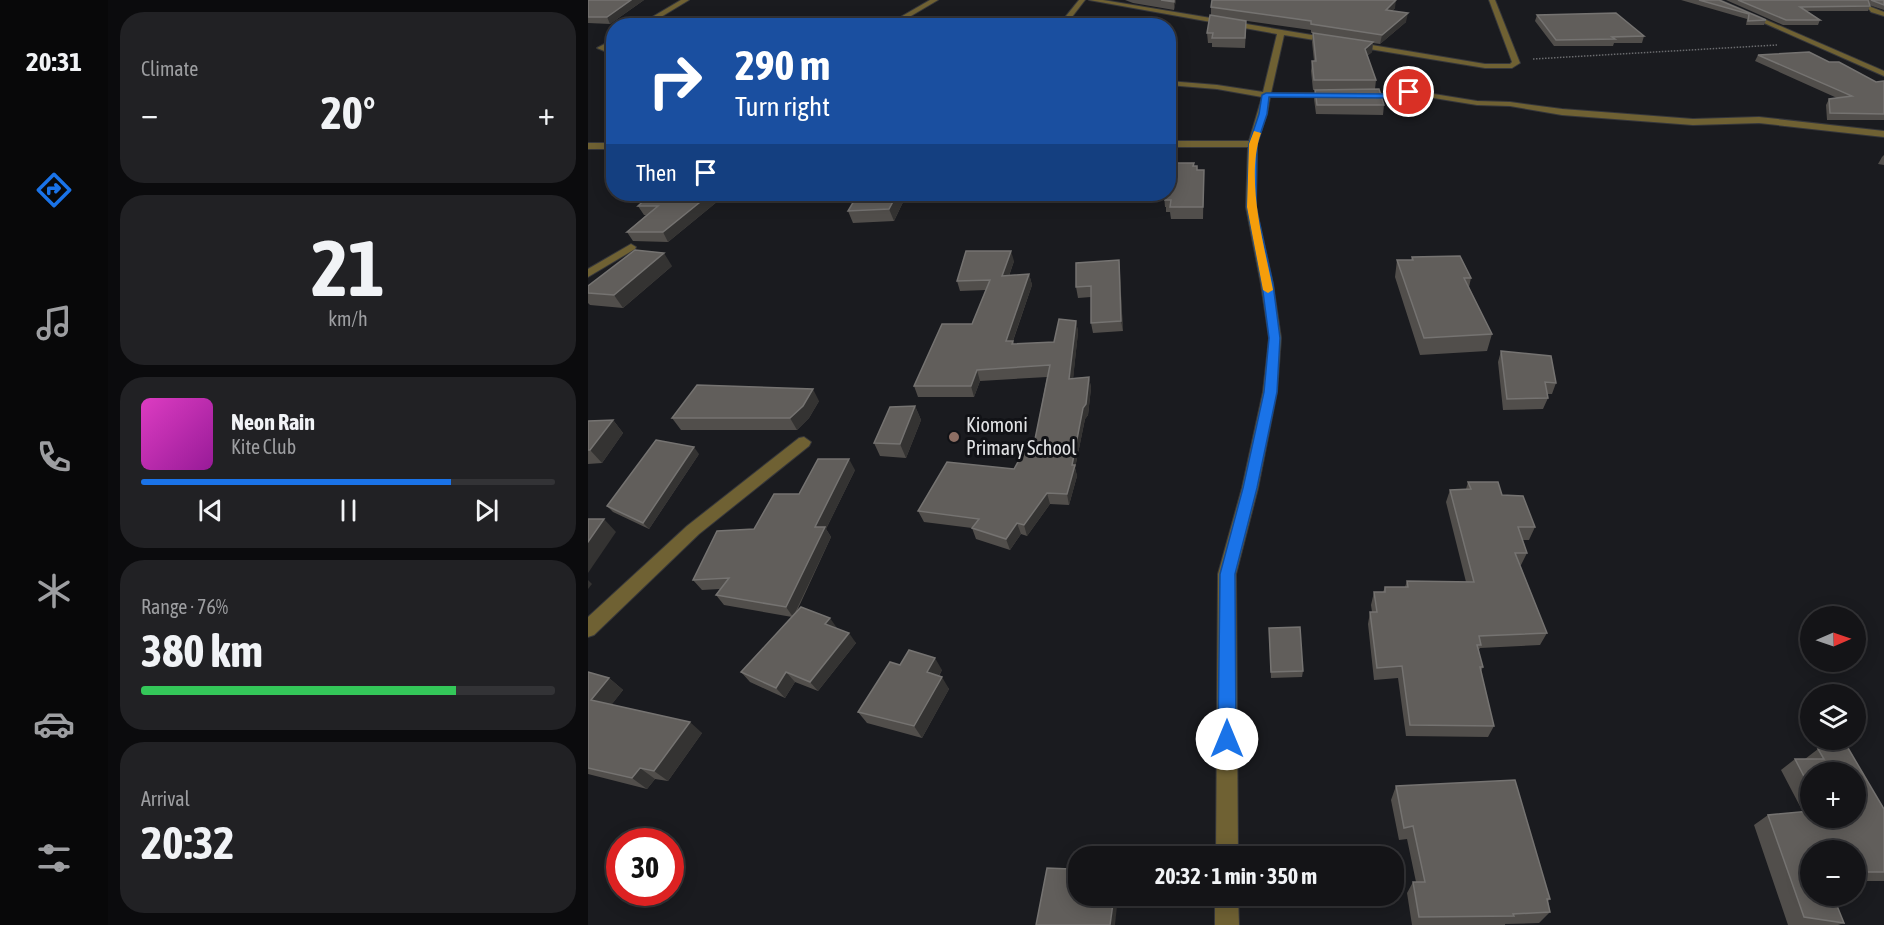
<!DOCTYPE html>
<meta charset="utf-8">
<style>
body{margin:0;font-family:"Asap Condensed",sans-serif;background:#212124;color:#f1f3f6;height:100vh;display:flex;flex-direction:column;font-size:22px;white-space:nowrap}
*{box-sizing:border-box;margin:0}
p{font-size:20px;color:#9d9ea1}
.icon{flex:none;width:33px;height:33px;fill:none;stroke:currentColor;stroke-width:2;stroke-linecap:round;stroke-linejoin:round}
.map{position:relative;flex:1;overflow:hidden}
.sheet{display:flex;flex-direction:column;gap:12px;padding:12px;background:#0b0b0d;width:480px}
.sheet>*{flex:none}
.top-card{position:absolute;left:18px;top:18px;width:570px;height:183px;border-radius:24px;box-shadow:0 3px 15px #0003,0 0 0 2px #333336;background:#1a4fa0;color:#fff;overflow:hidden}
.needle{width:39px;rotate:88deg}
.fabs{position:absolute;left:1212px;top:606px;display:grid;gap:12px}
.fabs a{display:grid;place-items:center;width:66px;height:66px;border-radius:50%;background:#141417;box-shadow:0 3px 15px #0003,0 0 0 2px #333336;font-size:30px}
.speed{position:absolute;left:18px;top:828px;display:flex;gap:12px;font-size:30px;font-weight:700;text-align:center}
.speed>*{display:grid;place-content:center;width:78px;height:78px;border-radius:50%;background:#141417;box-shadow:0 3px 15px #0003,0 0 0 2px #333336;line-height:1}
.speed .limit{border:9px solid #d22;background:#fff;color:#111}
.pin{position:absolute;display:grid;place-items:center;width:51px;height:51px;color:#fff;margin:-26px;border:3px solid #fff;border-radius:50%;box-shadow:0 2px 6px #0007}
.me{position:absolute;width:66px;margin:-33px;rotate:0deg;stroke-linejoin:round;filter:drop-shadow(0 0 4px #0008)}
.turn{display:flex;align-items:center;gap:21px;height:126px;padding:0 30px;font-size:27px}
.turn .icon{width:78px;height:78px;stroke-width:2.5}
.turn b{display:block;font-size:42px;line-height:51px}
.then{display:flex;align-items:center;height:57px;padding:0 30px;background:#0003;gap:12px;font-size:22px}
.big{font-size:45px;font-weight:700;line-height:1.1}
.sheet .tile{flex:1;display:flex;flex-direction:column;justify-content:center;gap:9px;min-width:0;padding:0 21px;border-radius:24px;background:#212124}
.sheet .dial{align-items:center;gap:0}
.dial b{font-size:78px;line-height:1}
.song{display:flex;align-items:center;gap:18px}
.cover{width:72px;height:72px;border-radius:9px;background:linear-gradient(135deg,hsl(310 70% 55%),hsl(300 70% 35%))}
.played{height:6px;border-radius:3px;background:linear-gradient(90deg,#1a73e8 75%,#333336 75%)}
.keys{display:flex;justify-content:space-around;direction:ltr}
.heat{display:flex;justify-content:space-between;align-items:center;font-size:33px;direction:ltr}
.charge{height:9px;border-radius:4px;background:linear-gradient(90deg,#34c759 76%,#333336 0)}
.trip{position:absolute;left:480px;top:846px;width:336px;height:60px;border-radius:24px;background:#141417;box-shadow:0 3px 15px #0003,0 0 0 2px #333336;font-weight:700;line-height:60px;text-align:center}
main{display:flex;flex:1;min-height:0}
.menu{display:flex;flex-direction:column;width:108px;justify-content:space-around;align-items:center;background:#080809;color:#9d9ea1}
.menu .icon{width:42px;height:42px}
.menu .active{color:#1a73e8}
.menu b{font-size:27px;color:#f1f3f6}
.map>svg:first-child{display:block}
.lines{fill:none;stroke-linecap:round;stroke-linejoin:round}
.minor-casing{stroke:#36373b;stroke-width:2}
.path{stroke:#6b6c6f;stroke-width:1.5;stroke-dasharray:1.5 1.5;stroke-linecap:butt}
.minor{fill:#6f6133;fill-rule:evenodd}
.wall{fill:#514e4b;fill-rule:evenodd}
.shaded-wall{fill:#343332}
.building{fill:#615e5b;stroke:#757371;stroke-width:1.5}
.route{fill:#1a73e8;stroke:#114b97;stroke-width:1.5}
.slow{fill:#f59e0b}
.education-dot{fill:#8d6e63;stroke:#111216;stroke-width:2}
.labels{text-anchor:middle;stroke-width:6;stroke-linejoin:round;paint-order:stroke}
.poi-label{font-size:20px;fill:#e2e3e5;stroke:#111216;text-anchor:start}
</style>
<main>
<nav class="menu">
<b>20:31</b>
<svg class="icon active" aria-label="directions" viewBox="0 0 24 24"><path d="M12 3l9 9-9 9-9-9zM9 14v-3h6M13 9l2 2-2 2"/></svg>
<svg class="icon" aria-label="music" viewBox="0 0 24 24"><path d="M9 18V5l10-2v13"/><circle cx="6" cy="18" r="3"/><circle cx="16" cy="16" r="3"/></svg>
<svg class="icon" aria-label="phone" viewBox="0 0 24 24"><path d="M5 4h4l2 5-3 2q2 4 5 5l2-3 5 2v4C11 20 4 13 5 4z"/></svg>
<svg class="icon" aria-label="climate" viewBox="0 0 24 24"><path d="M12 3v18M4 7l16 10M4 17L20 7"/></svg>
<svg class="icon" aria-label="car" viewBox="0 0 24 24"><path d="M5 17H2v-5l4-1 3-4h7l3 4 3 1v5h-3M9 17h6M6 11h13"/><circle cx="7" cy="17" r="2"/><circle cx="17" cy="17" r="2"/></svg>
<svg class="icon" aria-label="filters" viewBox="0 0 24 24"><path d="M4 7h16M4 17h16"/><circle cx="9" cy="7" r="2"/><circle cx="15" cy="17" r="2"/></svg>
</nav>
<section class="sheet">
<div class="tile"><p>Climate</p>
<div class="heat"><a>−</a><b class="big">20°</b><a>+</a></div>
</div>
<div class="tile dial"><b>21</b><p>km/h</p></div>
<div class="tile">
<div class="song"><i class="cover"></i><div><b>Neon Rain</b><p>Kite Club</p></div></div>
<div class="played"></div>
<div class="keys"><svg class="icon" aria-label="previous" viewBox="0 0 24 24"><path d="M18 5L8 12l10 7zM5 5v14"/></svg><svg class="icon" aria-label="pause" viewBox="0 0 24 24"><path d="M8 5v14M16 5v14"/></svg><svg class="icon" aria-label="next" viewBox="0 0 24 24"><path d="M6 5l10 7-10 7zM19 5v14"/></svg></div>
</div>
<div class="tile"><p>Range · 76%</p><b class="big">380 km</b><div class="charge"></div></div>
<div class="tile"><p>Arrival</p><b class="big">20:32</b></div>
</section>
<div class="map">
<svg width="1296" height="925" viewBox="0 0 1296 925">
<rect width="100%" height="100%" fill="#1a1b1f"/>
<g class="lines">
<defs>
<g id="minor">
<polygon points="93,0 101,0 58,26 49,26"/>
<polygon points="342,0 350,0 306,26 297,26"/>
<polygon points="491,0 497,0 477,26 470,26"/>
<polygon points="501,0 515,0 897,64 922,64 924,62 901,0 907,0 932,63 924,68 897,68 696,35 683,93 747,93 751,95 747,97 682,97 679,114 669,144 668,207 685,284 693,338 689,392 670,488 648,574 650,856 628,856 630,574 654,488 675,392 681,338 673,284 658,207 660,147 580,147 580,141 661,141 674,97 629,89 580,85 580,81 629,85 675,92 689,34"/>
<polygon points="1124,0 1132,0 1296,71 1296,76"/>
<polygon points="1278,5 1296,12 1296,16 1283,12"/>
<polygon points="26,39 26,44 19,48 26,50 26,55 9,48"/>
<polygon points="821,90 889,101 922,102 974,109 1105,119 1171,117 1296,131 1296,137 1171,123 1105,125 974,115 922,106 889,105 821,94 803,98 774,97 770,95 774,93 803,94"/>
<rect x="0" y="143" width="26" height="6"/>
<polygon points="43,244 48,247 47,249 0,277 0,269"/>
<polygon points="216,437 223,442 221,446 111,534 6,635 0,637 0,617 99,526 211,438"/>
<polygon points="627,896 650,896 651,925 627,925"/>
</g>
</defs>
<use href="#minor" class="minor-casing"/>
<polyline class="path" points="945,59 1189,45"/>
<use href="#minor" class="minor"/>
</g>
<g class="wall">
<polygon points="0,0 56,0 22,24 0,23"/>
<polygon points="537,0 588,0 586,10 545,3"/>
<polygon points="1093,0 1131,0 1178,20 1176,25 1158,25 1159,19"/>
<polygon points="1138,0 1296,0 1296,10 1281,5 1282,6 1280,11 1219,11 1232,20 1230,25 1195,25"/>
<polygon points="623,7 807,8 804,11 818,22 792,44 785,43 784,52 779,56 788,80 787,89 796,105 795,115 728,114 726,99 727,90 725,90 723,71 724,61 726,61 724,42 725,33 723,33 723,30 645,19 658,31 657,48 624,47 624,43 620,43 619,33 623,15"/>
<polygon points="949,15 1056,36 1054,43 1026,43 1025,46 966,46 947,21"/>
<polygon points="1170,55 1241,62 1288,82 1296,81 1296,120 1239,120 1238,105 1241,99 1249,98 1167,61"/>
<polygon points="1296,155 1296,165 1290,164 1294,157"/>
<polygon points="606,166 609,170 616,170 615,219 583,219 582,212 578,212 578,207 577,207 576,195"/>
<polygon points="270,194 315,194 317,198 306,221 265,223 260,211"/>
<polygon points="129,199 130,201 80,242 45,241 39,232 58,215 56,215 50,206"/>
<polygon points="824,257 883,278 881,287 904,334 899,351 832,355 807,277 809,260 823,260"/>
<polygon points="531,260 535,331 505,333 503,323 503,297 490,298 488,287"/>
<polygon points="426,261 421,276 441,274 444,285 425,341 426,344 466,342 488,321 490,332 485,378 501,377 503,388 500,415 497,419 487,468 489,476 481,505 462,504 439,536 433,534 422,550 388,539 384,528 336,522 330,511 426,469 444,454 459,377 392,381 386,397 330,397 326,386 384,324 398,290 372,291 369,281"/>
<polygon points="84,266 35,308 2,305 0,303 0,286"/>
<polygon points="913,351 968,383 964,394 959,394 960,398 955,409 915,410 910,362"/>
<polygon points="231,401 221,418 209,430 93,430 84,418"/>
<polygon points="327,406 333,420 318,458 292,456 286,443"/>
<polygon points="25,420 35,433 14,463 0,464 0,421"/>
<polygon points="111,454 61,529 25,512 19,506"/>
<polygon points="267,470 238,529 243,537 208,613 249,628 268,643 230,691 207,682 197,698 162,682 153,672 204,617 136,605 128,595 132,589 114,590 105,580 211,494"/>
<polygon points="880,482 914,495 947,527 941,540 934,540 939,553 933,565 932,565 959,633 952,645 892,648 890,651 895,667 893,671 906,726 900,737 818,736 810,678 786,680 780,624 782,612 784,612 783,605 786,592 795,592 797,587 817,587 819,581 878,582 858,502 862,490 878,489"/>
<polygon points="681,628 715,671 714,677 683,678"/>
<polygon points="312,665 354,670 351,676 361,689 334,738 279,723 270,712"/>
<polygon points="0,672 21,678 35,690 23,705 114,733 80,781 67,779 59,789 0,774"/>
<path d="M 1230,749 L 1296,809 L 1296,881 L 1268,881 L 1268,850 L 1222,850 L 1256,923 L 1250,925 L 1200,925 L 1166,825 L 1180,815 L 1215,812 L 1193,770 L 1207,759 L 1217,759 ZM 1222,772 L 1268,818 L 1222,818 Z"/>
<polygon points="808,786 962,899 960,901 962,912 951,923 917,924 917,925 824,925 819,893 825,882 828,882 819,839 811,840 803,800"/>
</g>
<g class="shaded-wall">
<polygon points="43,0 56,0 22,24 19,17"/>
<polygon points="586,0 588,0 586,10"/>
<polygon points="808,0 807,8 797,19 798,10"/>
<polygon points="820,13 818,22 792,44 794,35"/>
<polygon points="785,42 784,52 776,58 777,49"/>
<polygon points="122,194 134,194 129,199 130,201 80,242 75,232"/>
<polygon points="309,194 315,194 317,198 306,221 301,209"/>
<polygon points="423,251 426,261 417,287 414,276"/>
<polygon points="76,253 84,266 35,308 26,295"/>
<polygon points="531,260 532,271 535,331 533,321"/>
<polygon points="441,274 444,285 421,352 418,341"/>
<polygon points="488,321 490,332 484,390 481,379"/>
<polygon points="389,370 392,381 386,397 383,386"/>
<polygon points="501,377 503,388 500,415 497,419 487,468 489,476 481,505 479,494"/>
<polygon points="225,389 231,401 221,418 209,430 202,418"/>
<polygon points="327,406 333,420 318,458 312,444"/>
<polygon points="25,420 35,433 14,463 2,450"/>
<polygon points="106,447 111,454 61,529 55,523"/>
<polygon points="261,459 267,470 238,529 243,537 205,617 198,607 227,527"/>
<polygon points="459,493 462,504 439,536 436,525"/>
<polygon points="16,519 28,532 0,573 0,542"/>
<polygon points="429,523 433,534 422,550 418,539"/>
<polygon points="0,580 4,584 0,589"/>
<polygon points="242,618 249,628 244,634 237,624"/>
<polygon points="261,633 268,643 230,691 222,682"/>
<polygon points="347,658 354,670 346,684 339,672"/>
<polygon points="198,672 207,682 197,698 188,688"/>
<polygon points="354,677 361,689 334,738 326,726"/>
<polygon points="21,678 35,690 18,712 3,700"/>
<polygon points="102,722 114,733 80,781 66,771"/>
<polygon points="52,768 67,779 59,789 44,778"/>
<polygon points="526,896 530,896 527,925 522,925"/>
</g>
<g class="building">
<polygon points="0,0 43,0 19,17 0,17"/>
<polygon points="573,0 586,0 586,2"/>
<polygon points="624,0 808,0 798,10 820,13 794,35 723,24 723,21 623,7"/>
<polygon points="1111,0 1131,0 1178,20 1160,21 1161,14"/>
<polygon points="1150,0 1280,0 1282,6 1212,7 1232,20 1198,20"/>
<polygon points="1283,0 1296,0 1296,5"/>
<polygon points="1028,13 1056,36 1024,37 1027,39 968,40 949,15"/>
<polygon points="622,15 658,21 657,38 624,38 625,33 619,33"/>
<polygon points="725,33 785,42 777,49 788,80 726,80 724,61 728,61"/>
<polygon points="1221,52 1241,62 1251,62 1288,82 1296,81 1296,114 1242,113 1241,99 1264,96 1170,55"/>
<polygon points="791,89 796,105 729,105 727,90"/>
<polygon points="582,163 606,163 605,166 609,166 609,170 616,170 615,207 582,207 583,200 577,200 578,195 576,195 576,194 580,194 580,170 582,170"/>
<polygon points="63,194 122,194 75,232 39,232 70,206 50,206"/>
<polygon points="270,194 309,194 301,209 260,211"/>
<polygon points="47,250 76,253 26,295 0,293 0,286"/>
<polygon points="378,251 423,251 414,276 441,274 418,341 425,341 424,344 466,342 471,319 488,321 481,379 501,377 498,404 495,408 484,465 487,465 479,494 459,493 436,525 429,523 418,539 384,528 391,519 330,511 359,462 426,469 435,453 444,454 462,365 389,370 383,386 326,386 354,324 384,324 402,280 369,281"/>
<polygon points="872,256 883,278 876,278 904,334 836,338 809,260 825,260 824,257"/>
<polygon points="531,260 533,321 503,323 503,286 488,287 488,263"/>
<polygon points="913,351 963,356 968,383 957,382 960,398 919,399"/>
<polygon points="109,385 225,389 215,406 202,418 84,418"/>
<polygon points="327,406 312,444 286,443 302,407"/>
<polygon points="25,420 2,450 0,450 0,421"/>
<polygon points="68,440 106,447 55,523 19,506"/>
<polygon points="230,459 261,459 227,527 237,527 198,607 128,595 141,578 105,580 129,531 166,529 186,494 211,494"/>
<polygon points="880,482 910,482 914,495 935,496 947,527 930,527 939,553 927,553 959,633 891,636 893,645 889,645 895,667 892,667 906,726 822,725 814,666 789,668 782,612 789,612 786,592 797,592 797,587 820,587 819,581 886,582 862,490 883,489"/>
<polygon points="0,519 16,519 0,542"/>
<polygon points="213,607 242,618 237,624 261,633 222,682 198,672 188,688 153,672"/>
<polygon points="712,627 715,671 683,672 681,628"/>
<polygon points="321,650 347,658 339,672 354,677 326,726 270,712 302,662 312,665"/>
<polygon points="0,672 21,678 3,700 102,722 66,771 52,768 44,778 0,768"/>
<polygon points="1260,748 1296,809 1296,872 1268,872 1268,850 1222,850 1222,896 1245,896 1256,923 1216,917 1180,815 1222,811 1222,818 1268,818 1268,772 1222,772 1222,788 1207,759 1236,759 1230,749"/>
<polygon points="927,780 962,899 959,899 962,912 925,914 926,916 831,917 825,882 837,882 825,826 816,828 808,786"/>
<polygon points="483,865 490,865 490,896 526,896 522,925 448,925 459,868 483,869"/>
</g>
<polygon class="route" points="821,90 824,94 803,98 681,97 679,114 669,144 668,207 685,284 692,338 689,392 669,488 647,574 648,739 646,745 639,748 633,745 630,739 632,574 655,488 676,392 681,338 674,284 659,207 661,144 671,114 674,95 678,93 803,94"/>
<path class="slow" d="M 666,131 L 673,133 C 657,179 676,244 685,290 L 680,293 L 675,290 L 659,207 L 661,144 Z"/>
<circle class="education-dot" cx="366" cy="437" r="6"/>
<g class="labels">
<g class="poi-label">
<text x="378" y="432">Kiomoni<tspan x="378" dy="23">Primary School</tspan></text>
</g>
</g>
</svg>
<div class="fabs">
<a><svg class="needle" viewBox="-14 -14 28 28"><path d="M0-13l5 13h-10z" fill="#e53935"/><path d="M0 13l5-13h-10z" fill="#9d9ea1"/></svg></a>
<a><svg class="icon" aria-label="layers" viewBox="0 0 24 24"><path d="M12 4l9 5-9 5-9-5zM3 14l9 5 9-5"/></svg></a>
<a>+</a>
<a>−</a>
</div>
<div class="speed"><div class="limit">30</div></div>
<div class="pin" style="left:821px;top:92px;background:#d93025"><svg class="icon" aria-label="arrive" viewBox="0 0 24 24"><path d="M6 21V4h12l-3 4 3 4H6"/></svg></div>
<svg class="me" style="left:639px;top:739px" viewBox="-20 -20 40 40"><circle r="19" fill="#fff"/><path d="M0-13L10 11 0 6-10 11z" fill="#1a73e8"/></svg>
<div class="trip">20:32 · 1 min · 350 m</div>
<div class="top-card">
<div class="turn"><svg class="icon" aria-label="right" viewBox="0 0 24 24"><path d="M7 20v-9h11M14 6l5 5-5 5"/></svg><div><b>290 m</b>Turn right</div></div>
<div class="then">Then<svg class="icon" aria-label="arrive" viewBox="0 0 24 24"><path d="M6 21V4h12l-3 4 3 4H6"/></svg></div>
</div>
</div>
</main>
